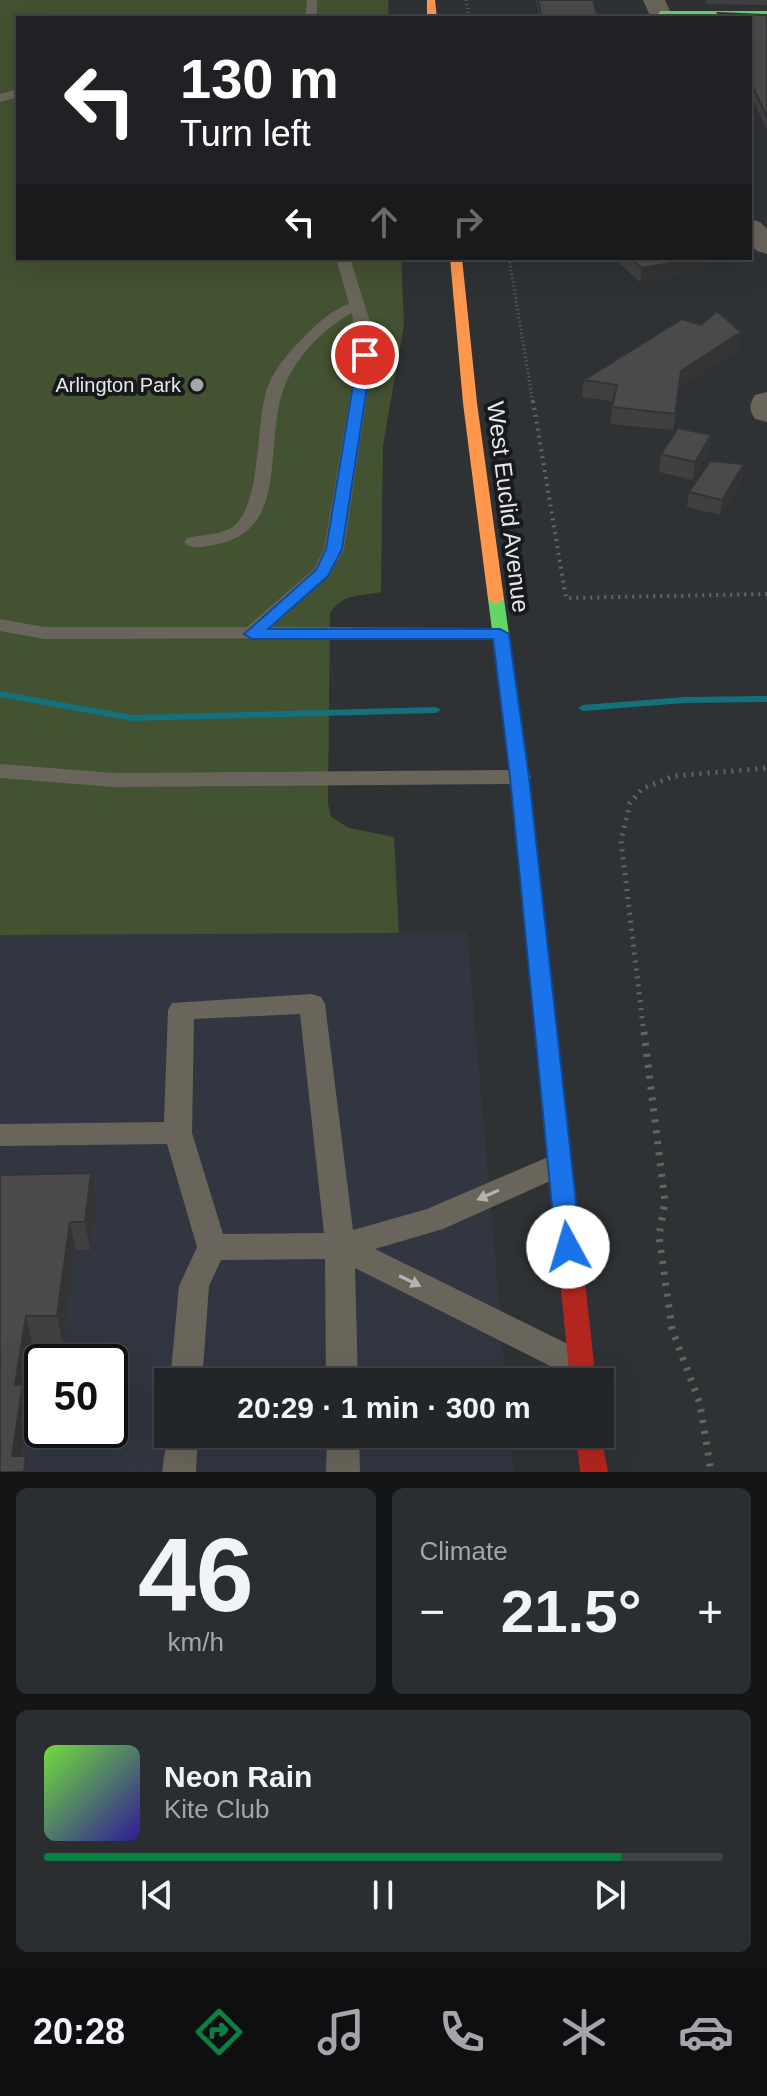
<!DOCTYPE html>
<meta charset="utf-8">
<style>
body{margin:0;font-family:Arial,sans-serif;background:#2b2e30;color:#f1f3f6;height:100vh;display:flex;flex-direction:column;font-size:30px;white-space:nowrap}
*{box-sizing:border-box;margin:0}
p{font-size:26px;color:#a3a5a8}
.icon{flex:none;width:44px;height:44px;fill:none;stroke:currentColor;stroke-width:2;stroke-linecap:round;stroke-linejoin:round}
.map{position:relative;height:1472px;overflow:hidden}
.sheet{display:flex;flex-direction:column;gap:16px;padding:16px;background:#131516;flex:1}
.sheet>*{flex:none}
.hud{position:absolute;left:16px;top:16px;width:736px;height:244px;border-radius:0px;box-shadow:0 8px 32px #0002,0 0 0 2px #404345;background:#202124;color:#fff;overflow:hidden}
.speed{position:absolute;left:24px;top:1344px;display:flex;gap:16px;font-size:40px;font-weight:700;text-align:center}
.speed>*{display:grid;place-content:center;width:104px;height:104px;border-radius:50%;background:#232628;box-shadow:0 8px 32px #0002,0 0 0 2px #404345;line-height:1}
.speed .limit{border:4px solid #111;border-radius:12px;background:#fff;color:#111}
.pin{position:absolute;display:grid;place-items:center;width:68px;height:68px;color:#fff;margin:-34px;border:4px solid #fff;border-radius:50%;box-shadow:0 2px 8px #0007}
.me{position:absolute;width:88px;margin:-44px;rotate:354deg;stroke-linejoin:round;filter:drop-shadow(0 0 6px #0008)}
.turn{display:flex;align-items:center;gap:28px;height:168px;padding:0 32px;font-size:36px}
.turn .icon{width:104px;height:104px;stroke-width:2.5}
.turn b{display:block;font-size:56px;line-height:68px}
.lanes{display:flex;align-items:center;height:76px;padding:0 32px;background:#0003;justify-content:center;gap:40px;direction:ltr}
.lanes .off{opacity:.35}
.big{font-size:60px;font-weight:700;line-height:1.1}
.sheet .widget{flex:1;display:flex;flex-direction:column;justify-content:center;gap:12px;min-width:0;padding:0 28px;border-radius:12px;background:#2b2e30}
.sheet .dial{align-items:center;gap:0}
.dial b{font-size:104px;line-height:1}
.song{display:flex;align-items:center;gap:24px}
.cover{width:96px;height:96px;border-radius:12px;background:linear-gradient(135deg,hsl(100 70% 55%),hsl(250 70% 35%))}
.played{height:8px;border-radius:4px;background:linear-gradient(90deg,#0b8043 85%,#404345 85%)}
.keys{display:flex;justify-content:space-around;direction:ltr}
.heat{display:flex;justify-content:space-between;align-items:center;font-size:44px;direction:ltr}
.sheet .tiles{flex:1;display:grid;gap:16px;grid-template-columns:1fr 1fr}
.widget:last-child{grid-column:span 2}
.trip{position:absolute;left:154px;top:1368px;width:460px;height:80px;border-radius:0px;background:#232628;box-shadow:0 8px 32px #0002,0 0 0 2px #404345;font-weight:700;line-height:80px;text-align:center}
.tabs{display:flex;height:128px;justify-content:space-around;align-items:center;background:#0e0f10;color:#a3a5a8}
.tabs .icon{width:56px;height:56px}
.tabs .active{color:#0b8043}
.tabs b{font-size:36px;color:#f1f3f6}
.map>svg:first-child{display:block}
.built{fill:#313641;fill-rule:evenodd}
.green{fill:#435231}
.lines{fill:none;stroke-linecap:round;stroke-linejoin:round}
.stream{fill:#13717b;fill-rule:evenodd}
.path-far3{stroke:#66635d;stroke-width:3;stroke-dasharray:1 3;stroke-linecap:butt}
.path-far2{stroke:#66635d;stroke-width:4;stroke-dasharray:2 5;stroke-linecap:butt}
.path-far1{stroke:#66635d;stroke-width:5;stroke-dasharray:2 6;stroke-linecap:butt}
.path{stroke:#66635d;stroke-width:7;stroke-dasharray:3 8;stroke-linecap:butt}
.lane{fill:#6a655a;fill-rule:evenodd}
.street{fill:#6a655a;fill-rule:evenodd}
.fast{fill:#63d668;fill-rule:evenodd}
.slow{fill:#ff974d;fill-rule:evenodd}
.jam{fill:#b3261e;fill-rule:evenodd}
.wall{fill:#404041}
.shaded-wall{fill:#343435}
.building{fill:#4a4a4c;stroke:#343435;stroke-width:2}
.oneway{fill:#b4b3b1}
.route{fill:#1a73e8;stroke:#114b97;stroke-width:2}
.poi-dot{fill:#a5a8ab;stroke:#17191c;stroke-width:3}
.labels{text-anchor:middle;stroke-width:8;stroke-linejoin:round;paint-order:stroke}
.far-poi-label{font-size:20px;fill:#e5e7eb;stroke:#17191c;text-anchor:end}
.street-label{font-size:24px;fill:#e5e7eb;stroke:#17191c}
</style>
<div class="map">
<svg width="767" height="1472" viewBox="0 0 767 1472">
<rect width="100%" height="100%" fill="#2f3235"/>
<path class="built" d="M 467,933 L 506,1382 L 168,1382 L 168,1434 L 511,1434 L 514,1472 L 0,1472 L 0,935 ZM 42,1362 L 110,1362 L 110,1430 L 42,1430 Z"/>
<path class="green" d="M 0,0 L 388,0 L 389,18 L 18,18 L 18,258 L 401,258 L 404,325 L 383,445 L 381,592 C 361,596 340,594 330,614 L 328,804 L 331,817 L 349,828 L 394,837 L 399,933 L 0,935 Z"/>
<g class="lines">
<g class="stream">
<polygon points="0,691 132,715 436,707 441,710 436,713 132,721 0,697"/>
<polygon points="767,696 767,702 684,703 583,711 578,708 583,705 684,697"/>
</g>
<g class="path-far3">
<polyline points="466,0 469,18"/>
<polyline points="509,258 533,403"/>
</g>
<polyline class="path-far2" points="533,401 566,598 767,594"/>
<polyline class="path-far1" points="644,1034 621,841 630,803 642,789 674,776 767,768"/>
<polyline class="path" points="644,1032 665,1202 659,1236 672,1329 700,1404 711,1472"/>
<g class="lane">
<polygon points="307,0 317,0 317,18 305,18"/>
<polygon points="18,89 18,97 0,102 0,94"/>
<path d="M 336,258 L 350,258 L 370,322 L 373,355 L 344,549 L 329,576 L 272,627 L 500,628 L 507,630 L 510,634 L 507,638 L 44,639 L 0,631 L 0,619 L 44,627 L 247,627 L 314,569 L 324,549 L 357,355 L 352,313 C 325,327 296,357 285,385 C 262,439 293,533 213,545 C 202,547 192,550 184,542 L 187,538 C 203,534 222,536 235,525 C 261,501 256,426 266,392 C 272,371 289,352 304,337 C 318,323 330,311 349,304 Z"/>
<polygon points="0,764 114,773 520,770 528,772 531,777 528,782 520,784 114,787 0,778"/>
<path d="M 312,994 L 321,997 L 325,1004 L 353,1230 L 427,1209 L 548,1157 L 558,1153 L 568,1157 L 572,1165 L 568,1173 L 443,1229 L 375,1249 L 586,1353 L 591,1363 L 586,1373 L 575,1377 L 564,1373 L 355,1268 L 358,1382 L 326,1382 L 325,1259 L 221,1260 L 209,1286 L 202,1382 L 170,1382 L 179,1286 L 197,1247 L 167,1144 L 0,1146 L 0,1124 L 164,1122 L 168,1010 L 172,1003 ZM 300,1014 L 324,1233 L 223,1234 L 192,1133 L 194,1019 Z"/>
<polygon points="168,1429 168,1434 198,1434 196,1472 162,1472"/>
<polygon points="327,1434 359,1434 360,1472 326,1472"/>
</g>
<g class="street">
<polygon points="643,0 665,0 673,18 651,18"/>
<polygon points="750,219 760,222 767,229 767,254 757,251 750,244"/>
<path d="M 767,392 L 767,422 L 755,419 C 749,410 749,404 755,395 Z"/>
</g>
<g class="fast">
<polygon points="660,11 767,11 767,17 657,16"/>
<polygon points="496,594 504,599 529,777 562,1074 559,1080 551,1083 543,1080 540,1074 511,777 488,599"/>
</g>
<g class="slow">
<polygon points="427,0 435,0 437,18 427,18"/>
<polygon points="450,258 462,258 477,403 504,599 496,604 488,599 463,403"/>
</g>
<g class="jam">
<polygon points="551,1065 559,1068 562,1074 596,1382 570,1382 540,1074 543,1068"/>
<polygon points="600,1429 608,1472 580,1472 576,1434 600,1434"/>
</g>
</g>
<g class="wall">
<polygon points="536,0 593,0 598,17 602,18 539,18"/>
<polygon points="705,0 767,0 767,5 707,4"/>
<polygon points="718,13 767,15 767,130 750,94 750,18 718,18"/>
<polygon points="613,258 705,258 704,271 640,282"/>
<polygon points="739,349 679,388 673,430 610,424 613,401 582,397 584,380"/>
<polygon points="711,435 708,453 693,480 659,472 661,454"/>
<polygon points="742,479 720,515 687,507 689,492"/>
<polygon points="0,1175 96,1202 90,1250 76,1250 63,1344 32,1344 25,1393 29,1412 23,1456 0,1472"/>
</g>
<g class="shaded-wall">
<polygon points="696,258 705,258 704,271 640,282 642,268"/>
<polygon points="741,332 739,349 679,388 673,430 681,371"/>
<polygon points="711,435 708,453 693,480 695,462"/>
<polygon points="744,464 742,479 720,515 722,500"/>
<polygon points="91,1173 96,1202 90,1250 85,1222"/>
<polygon points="70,1222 76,1250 63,1344 57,1316"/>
<polygon points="26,1316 32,1344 25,1393 29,1412 20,1472 12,1456 15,1385"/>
<polygon points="26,1456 30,1472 24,1472"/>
</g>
<g class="building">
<polygon points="538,0 593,0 598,17 602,18 542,18"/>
<polygon points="718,13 767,15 767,117 750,81 750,76 753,76 750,71 750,18 721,18"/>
<polygon points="630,258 700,258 642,268"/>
<polygon points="717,311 741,332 681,371 675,414 612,407 617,385 584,380 682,319 701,325"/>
<polygon points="678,428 711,435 695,462 661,454"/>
<polygon points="710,461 744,464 722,500 689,492"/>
<polygon points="91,1173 85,1222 70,1222 57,1316 26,1316 15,1385 23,1384 12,1456 26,1456 24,1472 0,1472 0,1175"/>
</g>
<defs><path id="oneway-solid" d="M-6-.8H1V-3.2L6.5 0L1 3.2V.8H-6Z" transform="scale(2)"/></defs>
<g class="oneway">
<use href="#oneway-solid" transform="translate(488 1195) rotate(156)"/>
<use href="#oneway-solid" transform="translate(410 1281) rotate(26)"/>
</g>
<polygon class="route" points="365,351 372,355 342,549 328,576 268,629 500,629 509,634 529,777 581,1247 577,1254 568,1257 560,1254 556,1247 510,777 493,639 252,639 244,634 316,570 326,549 358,355"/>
<circle class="poi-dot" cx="197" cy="385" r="8"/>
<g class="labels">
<g class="far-poi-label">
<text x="181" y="392">Arlington Park</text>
</g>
<g class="street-label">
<text transform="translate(508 507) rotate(83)" y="8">West Euclid Avenue</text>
</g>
</g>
</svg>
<div class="speed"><div class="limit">50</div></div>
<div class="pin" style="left:365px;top:355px;background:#d93025"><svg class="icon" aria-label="arrive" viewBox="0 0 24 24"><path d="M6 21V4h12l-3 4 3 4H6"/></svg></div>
<svg class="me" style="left:568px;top:1247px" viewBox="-20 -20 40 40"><circle r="19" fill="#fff"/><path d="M0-13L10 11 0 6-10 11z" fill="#1a73e8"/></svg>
<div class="trip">20:29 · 1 min · 300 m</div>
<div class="hud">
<div class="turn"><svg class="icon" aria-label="left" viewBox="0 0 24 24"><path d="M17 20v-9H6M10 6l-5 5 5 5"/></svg><div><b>130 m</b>Turn left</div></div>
<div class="lanes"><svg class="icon" aria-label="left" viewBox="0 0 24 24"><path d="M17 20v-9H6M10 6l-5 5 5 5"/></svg><svg class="icon off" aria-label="ahead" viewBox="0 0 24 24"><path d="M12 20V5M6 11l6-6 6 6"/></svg><svg class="icon off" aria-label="right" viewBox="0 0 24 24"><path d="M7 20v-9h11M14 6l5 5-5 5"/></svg></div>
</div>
</div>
<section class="sheet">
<div class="tiles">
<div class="widget dial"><b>46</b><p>km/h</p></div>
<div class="widget"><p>Climate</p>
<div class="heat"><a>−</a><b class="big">21.5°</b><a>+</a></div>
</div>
<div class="widget">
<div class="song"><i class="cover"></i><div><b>Neon Rain</b><p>Kite Club</p></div></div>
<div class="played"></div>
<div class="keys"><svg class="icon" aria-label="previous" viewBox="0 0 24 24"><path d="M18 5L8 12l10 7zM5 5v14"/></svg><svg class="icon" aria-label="pause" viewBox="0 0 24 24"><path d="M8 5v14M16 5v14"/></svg><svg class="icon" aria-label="next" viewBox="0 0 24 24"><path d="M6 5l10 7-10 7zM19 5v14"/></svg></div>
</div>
</div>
</section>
<nav class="tabs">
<b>20:28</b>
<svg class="icon active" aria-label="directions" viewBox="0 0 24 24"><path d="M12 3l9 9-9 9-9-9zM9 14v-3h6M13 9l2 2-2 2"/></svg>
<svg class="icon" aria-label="music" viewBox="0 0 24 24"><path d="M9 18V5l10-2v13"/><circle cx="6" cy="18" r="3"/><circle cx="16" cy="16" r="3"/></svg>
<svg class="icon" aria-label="phone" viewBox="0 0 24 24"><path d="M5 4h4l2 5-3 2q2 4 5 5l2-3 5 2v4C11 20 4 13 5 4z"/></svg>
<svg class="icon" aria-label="climate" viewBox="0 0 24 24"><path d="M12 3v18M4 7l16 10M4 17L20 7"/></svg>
<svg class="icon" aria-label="car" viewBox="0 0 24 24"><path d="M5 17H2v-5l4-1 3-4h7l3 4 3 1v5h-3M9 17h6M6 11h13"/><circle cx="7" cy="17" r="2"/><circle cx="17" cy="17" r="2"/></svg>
</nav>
